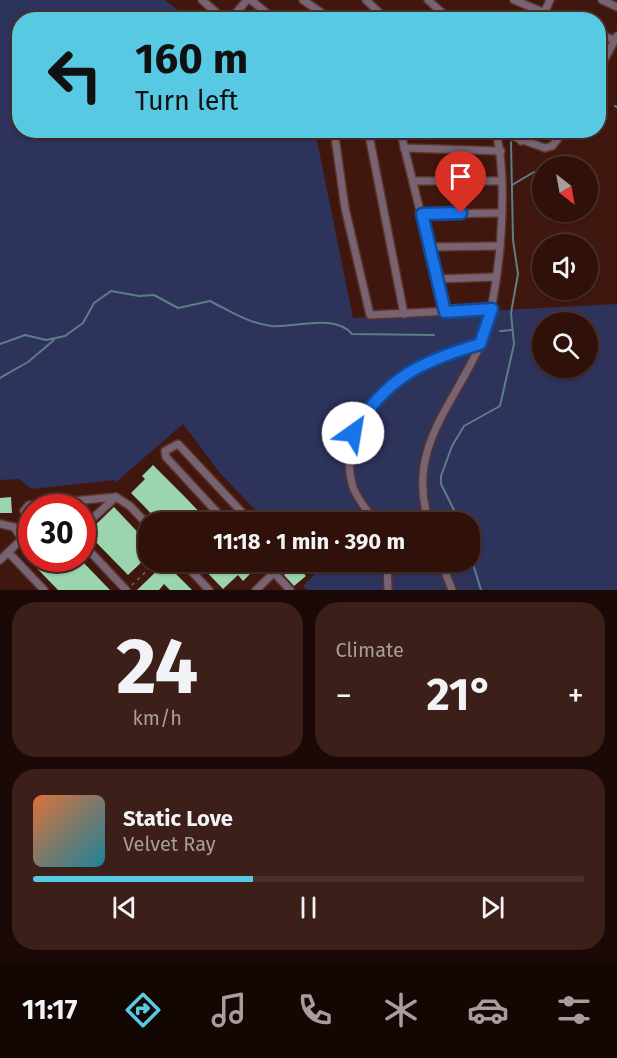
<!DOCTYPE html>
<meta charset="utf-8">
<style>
body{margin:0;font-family:"Fira Sans",sans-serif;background:#3c1f18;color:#f1f3f6;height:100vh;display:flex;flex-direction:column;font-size:22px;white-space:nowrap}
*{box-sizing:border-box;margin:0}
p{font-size:20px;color:#a89d9c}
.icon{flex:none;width:33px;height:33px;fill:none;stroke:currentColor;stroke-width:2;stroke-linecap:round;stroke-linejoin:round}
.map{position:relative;height:590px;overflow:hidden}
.panel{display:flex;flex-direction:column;gap:12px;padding:12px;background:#1a0906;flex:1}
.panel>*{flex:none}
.banner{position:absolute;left:12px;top:12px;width:594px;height:126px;border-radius:24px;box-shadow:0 2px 4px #0004,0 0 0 2px #4b312b;background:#57c9e2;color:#111;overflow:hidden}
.needle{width:39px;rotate:149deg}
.fabs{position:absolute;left:532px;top:156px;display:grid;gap:12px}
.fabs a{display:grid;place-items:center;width:66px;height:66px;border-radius:50%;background:#30110a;box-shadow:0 2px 4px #0004,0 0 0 2px #4b312b;font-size:30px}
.speed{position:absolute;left:18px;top:494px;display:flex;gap:12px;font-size:30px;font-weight:700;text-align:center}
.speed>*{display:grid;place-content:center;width:78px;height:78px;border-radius:50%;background:#30110a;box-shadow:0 2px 4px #0004,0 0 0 2px #4b312b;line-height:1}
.speed .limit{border:9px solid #d22;background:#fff;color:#111}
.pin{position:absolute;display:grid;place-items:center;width:51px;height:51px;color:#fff;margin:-62px -26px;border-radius:50% 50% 50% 0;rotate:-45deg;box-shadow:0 0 6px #0007}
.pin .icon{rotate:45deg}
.me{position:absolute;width:66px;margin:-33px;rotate:32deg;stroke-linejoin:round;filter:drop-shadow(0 0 4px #0008)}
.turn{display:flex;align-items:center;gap:21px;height:126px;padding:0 24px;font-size:27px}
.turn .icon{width:78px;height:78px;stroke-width:2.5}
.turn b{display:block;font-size:42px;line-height:51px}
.big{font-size:45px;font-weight:700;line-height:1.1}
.panel .card{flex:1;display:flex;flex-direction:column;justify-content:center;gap:9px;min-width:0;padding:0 21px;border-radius:24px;background:#3c1f18}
.panel .dial{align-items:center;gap:0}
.dial b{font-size:78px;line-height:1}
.song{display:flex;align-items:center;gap:18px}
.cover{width:72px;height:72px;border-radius:9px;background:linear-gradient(135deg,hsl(20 70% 55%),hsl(190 70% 35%))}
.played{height:6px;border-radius:3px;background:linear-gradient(90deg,#57c9e2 40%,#4b312b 40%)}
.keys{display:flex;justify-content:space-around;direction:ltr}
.heat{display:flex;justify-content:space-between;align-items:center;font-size:33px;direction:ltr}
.panel .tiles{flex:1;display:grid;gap:12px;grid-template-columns:1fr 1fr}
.card:last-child{grid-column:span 2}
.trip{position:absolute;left:138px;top:512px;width:342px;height:60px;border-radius:24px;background:#30110a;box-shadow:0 2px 4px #0004,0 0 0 2px #4b312b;font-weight:700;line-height:60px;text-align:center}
.tabs{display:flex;height:96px;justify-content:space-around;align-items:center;background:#130704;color:#a89d9c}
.tabs .icon{width:42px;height:42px}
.tabs .selected{color:#57c9e2}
.tabs b{font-size:27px;color:#f1f3f6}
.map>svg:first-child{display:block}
.green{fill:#2d335b;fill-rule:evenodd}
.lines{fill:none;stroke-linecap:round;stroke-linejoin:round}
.stream{stroke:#5c7e86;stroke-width:2}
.building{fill:#9bd5ae}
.minor-casing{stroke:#5b342b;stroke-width:10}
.path{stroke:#88655d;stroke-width:1.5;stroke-dasharray:3 4.5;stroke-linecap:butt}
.minor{stroke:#786373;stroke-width:7}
.route-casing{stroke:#114b97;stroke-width:15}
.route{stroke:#1a73e8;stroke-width:10}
</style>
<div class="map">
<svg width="617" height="590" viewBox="0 0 617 590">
<rect width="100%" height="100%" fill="#40170e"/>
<path class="green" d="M 0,0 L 165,0 L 190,19 L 20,20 L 20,130 L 315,131 L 353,318 L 617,304 L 617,590 L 307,590 L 303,586 L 315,574 L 303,561 L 470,561 L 470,522 L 267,522 L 220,473 L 183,424 L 115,483 L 115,480 L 31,489 L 19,479 L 0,480 ZM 543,322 L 588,322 L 588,368 L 543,368 Z"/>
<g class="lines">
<g class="stream">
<polyline points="615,106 617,107"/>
<polyline points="512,185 534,172"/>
<polyline points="500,331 512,330"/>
<path d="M 0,344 L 25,335 L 46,340 L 65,336 L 83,323 L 94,303 L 111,291 L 139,296 L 154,295 L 178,308 L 210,301 C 230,311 248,323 271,326 C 295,328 335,313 352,334 L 434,335"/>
<polyline points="0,378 28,362 54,340"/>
<polyline points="460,522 441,484 441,476 452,446 464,426 500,406 514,344 511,313 518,274 513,240 511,142"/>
<polyline points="470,554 481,590"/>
</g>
</g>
<g class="building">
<polygon points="153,465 184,496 209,522 159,522 142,504 131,493 145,479 142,476"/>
<polygon points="11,497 12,513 0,513 0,498"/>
<polygon points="114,507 148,543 148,556 128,575 87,533"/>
<polygon points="27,558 49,558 54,563 60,558 79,558 110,590 58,590"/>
<polygon points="196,561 247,561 255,569 243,581 238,575 223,589"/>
<polygon points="165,563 192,590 170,590 164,584 159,590 137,590"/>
<polygon points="295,564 306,576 294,586 284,575"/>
</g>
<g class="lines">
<defs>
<g id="minor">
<polyline points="202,0 225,20"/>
<polyline points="251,0 275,20"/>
<polyline points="303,0 332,20"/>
<polyline points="366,0 387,20"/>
<polyline points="428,0 450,20"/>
<polyline points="514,0 562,20"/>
<polyline points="602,0 617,7"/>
<polyline points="446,15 460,20"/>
<polyline points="230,20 247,0"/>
<polyline points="541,20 550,0"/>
<polyline points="598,34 615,40"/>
<polyline points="598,71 617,36"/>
<polyline points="334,130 345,208 370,315 492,309"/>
<polyline points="368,130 404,314"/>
<polyline points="400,130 445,312"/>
<polyline points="496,130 545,148 552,146 565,130"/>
<polyline points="521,141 526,130"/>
<polyline points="404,148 501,151"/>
<polyline points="413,181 501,181"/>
<polyline points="422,214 500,213"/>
<polyline points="429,247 499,246"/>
<polyline points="437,279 496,277"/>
<polyline points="32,521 24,511 29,505 116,497 130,506 148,525"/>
<polyline points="226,522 166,457 165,451 178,444 251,522"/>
<path d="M 375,522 C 368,511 357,499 353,487 C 337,436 376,387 420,365 C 439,355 460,350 481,344"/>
<path d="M 429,522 C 405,449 454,405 481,343 C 500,298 510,177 495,130"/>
<polyline points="0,524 14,527 22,539 0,560"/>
<polyline points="82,528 116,497"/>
<polyline points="82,543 126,590"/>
<polyline points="9,553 44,590"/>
<polyline points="182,561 209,590"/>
<polyline points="263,561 290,590"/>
<polyline points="387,561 388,590"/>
<polyline points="441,561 452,590"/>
<polyline points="256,590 286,561"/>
</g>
</defs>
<use href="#minor" class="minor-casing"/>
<polyline class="path" points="132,585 157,561"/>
<use href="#minor" class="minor"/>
</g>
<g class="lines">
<defs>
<path id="route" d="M 353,433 C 385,378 422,361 480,344 L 492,309 L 445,312 L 422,214 L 461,213"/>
</defs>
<use href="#route" class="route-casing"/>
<use href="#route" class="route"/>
</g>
</svg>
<div class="fabs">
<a><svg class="needle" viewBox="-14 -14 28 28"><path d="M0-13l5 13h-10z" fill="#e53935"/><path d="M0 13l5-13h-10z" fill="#a89d9c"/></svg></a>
<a><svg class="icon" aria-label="sound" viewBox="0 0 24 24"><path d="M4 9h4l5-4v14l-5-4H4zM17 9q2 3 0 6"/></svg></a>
<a><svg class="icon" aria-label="search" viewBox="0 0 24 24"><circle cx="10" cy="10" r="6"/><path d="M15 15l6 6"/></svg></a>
</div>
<div class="speed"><div class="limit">30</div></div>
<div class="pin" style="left:461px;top:213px;background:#d93025"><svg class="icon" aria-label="arrive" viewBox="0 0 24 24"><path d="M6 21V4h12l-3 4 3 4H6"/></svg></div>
<svg class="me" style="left:353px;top:433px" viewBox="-20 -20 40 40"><circle r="19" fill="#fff"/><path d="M0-13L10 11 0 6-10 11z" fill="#1a73e8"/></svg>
<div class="trip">11:18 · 1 min · 390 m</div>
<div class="banner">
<div class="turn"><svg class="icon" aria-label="left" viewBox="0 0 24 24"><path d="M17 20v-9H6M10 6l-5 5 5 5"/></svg><div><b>160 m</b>Turn left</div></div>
</div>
</div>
<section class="panel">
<div class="tiles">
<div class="card dial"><b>24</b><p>km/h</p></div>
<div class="card"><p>Climate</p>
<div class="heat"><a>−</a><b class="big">21°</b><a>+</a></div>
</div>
<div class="card">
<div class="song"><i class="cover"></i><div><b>Static Love</b><p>Velvet Ray</p></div></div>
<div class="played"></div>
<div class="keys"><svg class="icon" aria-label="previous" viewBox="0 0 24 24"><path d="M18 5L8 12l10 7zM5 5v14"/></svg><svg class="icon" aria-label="pause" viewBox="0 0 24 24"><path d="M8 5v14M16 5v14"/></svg><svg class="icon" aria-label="next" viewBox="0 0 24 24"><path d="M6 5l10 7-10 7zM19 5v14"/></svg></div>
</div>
</div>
</section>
<nav class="tabs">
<b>11:17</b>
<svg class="icon selected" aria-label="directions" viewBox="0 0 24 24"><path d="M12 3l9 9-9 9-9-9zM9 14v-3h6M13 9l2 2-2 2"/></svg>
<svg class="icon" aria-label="music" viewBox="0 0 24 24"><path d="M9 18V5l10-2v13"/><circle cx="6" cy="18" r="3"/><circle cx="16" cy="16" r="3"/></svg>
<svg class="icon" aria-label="phone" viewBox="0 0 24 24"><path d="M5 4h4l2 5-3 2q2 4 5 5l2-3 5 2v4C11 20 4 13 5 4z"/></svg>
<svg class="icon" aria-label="climate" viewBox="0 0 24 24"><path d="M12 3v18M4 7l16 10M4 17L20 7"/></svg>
<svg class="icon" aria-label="car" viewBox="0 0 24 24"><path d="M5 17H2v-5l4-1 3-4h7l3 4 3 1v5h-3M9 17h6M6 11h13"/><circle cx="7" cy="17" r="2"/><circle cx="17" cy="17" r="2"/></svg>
<svg class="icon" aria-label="filters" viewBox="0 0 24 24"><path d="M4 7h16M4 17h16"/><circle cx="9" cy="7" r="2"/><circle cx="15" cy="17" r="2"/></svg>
</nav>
